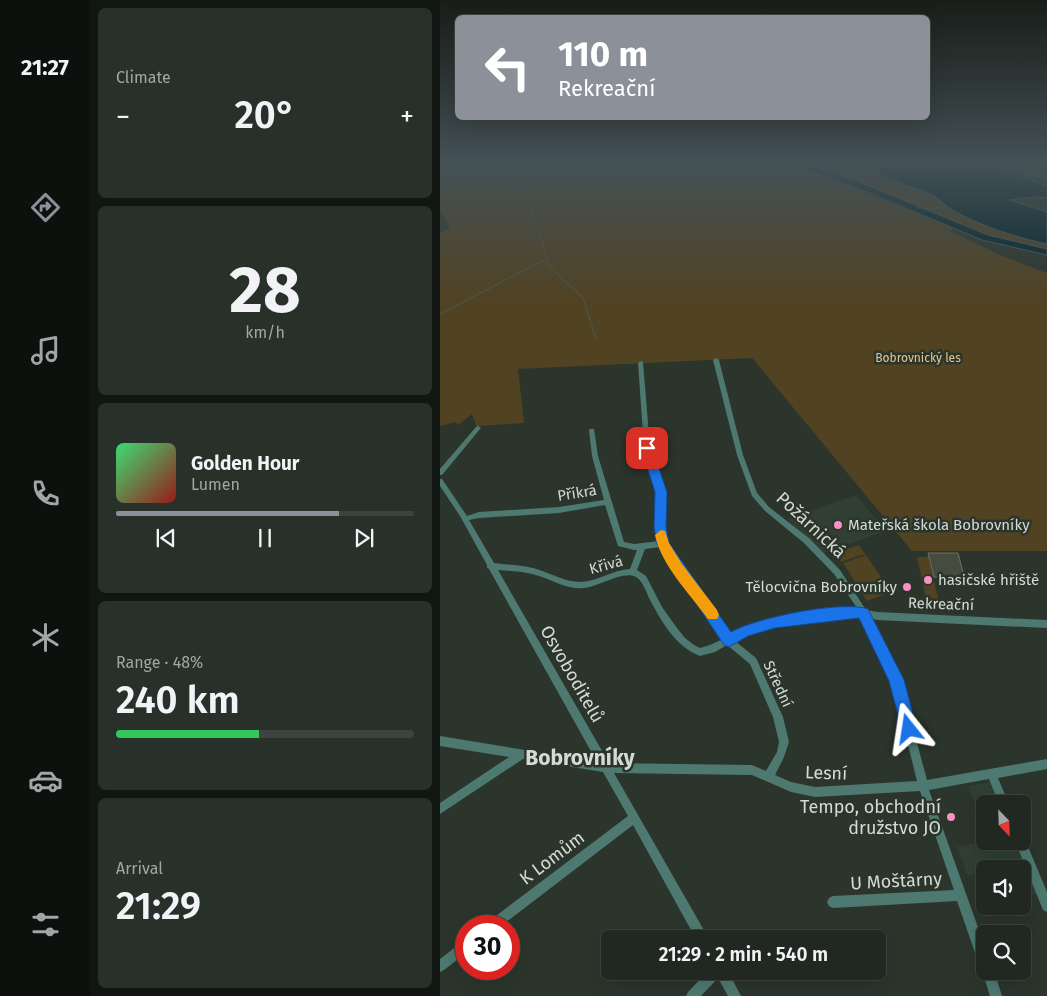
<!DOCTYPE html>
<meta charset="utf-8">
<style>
body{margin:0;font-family:"Fira Sans",sans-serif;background:#28302a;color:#f1f3f6;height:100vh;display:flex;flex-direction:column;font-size:19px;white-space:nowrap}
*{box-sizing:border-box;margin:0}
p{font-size:16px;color:#a2a6a5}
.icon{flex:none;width:28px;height:28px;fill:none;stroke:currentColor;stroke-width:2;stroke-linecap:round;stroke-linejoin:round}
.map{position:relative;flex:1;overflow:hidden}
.panel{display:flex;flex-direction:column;gap:8px;padding:8px;background:#121612;width:350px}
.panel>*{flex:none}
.hud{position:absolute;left:15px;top:15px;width:475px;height:105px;border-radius:8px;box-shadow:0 5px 20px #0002,0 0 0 1px #3d443f;background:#8c9099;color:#fff;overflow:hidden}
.needle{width:32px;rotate:157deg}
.controls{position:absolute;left:536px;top:795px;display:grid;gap:10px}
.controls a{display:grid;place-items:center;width:55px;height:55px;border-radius:8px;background:#202821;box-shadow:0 5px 20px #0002,0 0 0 1px #3d443f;font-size:25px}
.speed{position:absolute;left:15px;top:915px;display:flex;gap:10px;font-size:25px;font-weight:700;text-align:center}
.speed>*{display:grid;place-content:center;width:65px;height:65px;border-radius:50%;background:#202821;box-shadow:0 5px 20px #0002,0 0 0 1px #3d443f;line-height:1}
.speed .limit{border:8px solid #d22;background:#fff;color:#111}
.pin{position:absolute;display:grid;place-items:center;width:42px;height:42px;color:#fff;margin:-21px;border-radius:10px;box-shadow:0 2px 8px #0006}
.me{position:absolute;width:55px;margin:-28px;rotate:345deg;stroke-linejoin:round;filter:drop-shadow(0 0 4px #0008)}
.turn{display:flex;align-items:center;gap:18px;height:105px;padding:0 20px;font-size:22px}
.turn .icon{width:65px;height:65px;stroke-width:2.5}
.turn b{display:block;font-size:35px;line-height:42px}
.big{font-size:38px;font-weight:600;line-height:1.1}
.panel .tile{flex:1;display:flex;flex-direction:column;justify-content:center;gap:8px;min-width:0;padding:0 18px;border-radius:8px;background:#28302a}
.panel .dial{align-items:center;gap:0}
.dial b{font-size:65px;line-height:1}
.song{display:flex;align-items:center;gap:15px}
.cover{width:60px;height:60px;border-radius:8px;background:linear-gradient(135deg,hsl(140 70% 55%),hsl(0 70% 35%))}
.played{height:5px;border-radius:2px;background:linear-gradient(90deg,#8c9099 75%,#3d443f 75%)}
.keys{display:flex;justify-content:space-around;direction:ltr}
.heat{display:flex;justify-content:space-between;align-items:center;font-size:28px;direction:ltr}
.charge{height:8px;border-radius:4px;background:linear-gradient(90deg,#34c759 48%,#3d443f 0)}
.trip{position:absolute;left:161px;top:930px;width:285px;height:50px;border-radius:8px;background:#202821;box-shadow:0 5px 20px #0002,0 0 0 1px #3d443f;font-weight:600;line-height:50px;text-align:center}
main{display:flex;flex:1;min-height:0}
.tabs{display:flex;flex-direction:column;width:90px;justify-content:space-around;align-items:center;background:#0d100d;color:#a2a6a5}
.tabs .icon{width:35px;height:35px}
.tabs .active{color:#8c9099}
.tabs b{font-size:22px;color:#f1f3f6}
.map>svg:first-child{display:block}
.built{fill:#303f32}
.green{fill:#514222}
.water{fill:#00242a;stroke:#405b5d}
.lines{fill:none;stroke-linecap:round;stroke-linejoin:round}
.stream{stroke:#405b5d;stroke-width:1}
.building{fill:#474a3e;stroke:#6e7164}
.minor{fill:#4d7971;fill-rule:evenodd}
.rail-casing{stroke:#878f88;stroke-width:2.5}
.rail{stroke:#2b352c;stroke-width:1;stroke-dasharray:3;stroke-linecap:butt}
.route{fill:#1a73e8;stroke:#114b97}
.slow{fill:#f59e0b}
.poi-dot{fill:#fb8fc4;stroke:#2b352c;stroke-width:2}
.labels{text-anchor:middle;stroke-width:5;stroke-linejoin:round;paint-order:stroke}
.far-park-label{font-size:12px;fill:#e4c88c;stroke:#2b352c}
.street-label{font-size:15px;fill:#d4dad5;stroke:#2b352c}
.poi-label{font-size:15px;fill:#d4dad5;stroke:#2b352c;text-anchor:start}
.near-street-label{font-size:18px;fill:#d4dad5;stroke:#2b352c}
.near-poi-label{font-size:18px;fill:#d4dad5;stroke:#2b352c;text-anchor:end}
.near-quarter-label{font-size:21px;font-weight:bold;fill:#d4dad5;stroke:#2b352c}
</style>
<main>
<nav class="tabs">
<b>21:27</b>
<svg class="icon active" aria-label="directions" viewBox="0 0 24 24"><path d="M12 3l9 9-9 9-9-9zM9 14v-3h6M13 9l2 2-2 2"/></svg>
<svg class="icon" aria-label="music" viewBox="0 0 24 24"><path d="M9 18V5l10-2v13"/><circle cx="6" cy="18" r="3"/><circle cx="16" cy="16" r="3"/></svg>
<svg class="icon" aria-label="phone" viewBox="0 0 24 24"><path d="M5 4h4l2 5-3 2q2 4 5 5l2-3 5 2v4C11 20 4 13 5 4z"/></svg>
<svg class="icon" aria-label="climate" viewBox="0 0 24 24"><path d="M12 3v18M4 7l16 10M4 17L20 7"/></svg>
<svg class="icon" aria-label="car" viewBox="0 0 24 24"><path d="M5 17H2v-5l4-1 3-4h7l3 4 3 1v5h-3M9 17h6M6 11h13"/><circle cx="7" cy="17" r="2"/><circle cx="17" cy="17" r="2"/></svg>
<svg class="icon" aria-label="filters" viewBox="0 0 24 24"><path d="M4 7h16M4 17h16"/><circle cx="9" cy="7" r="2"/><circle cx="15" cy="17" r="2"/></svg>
</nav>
<section class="panel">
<div class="tile"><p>Climate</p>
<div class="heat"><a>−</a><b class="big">20°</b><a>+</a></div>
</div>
<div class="tile dial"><b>28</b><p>km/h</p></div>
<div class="tile">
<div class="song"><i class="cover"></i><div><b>Golden Hour</b><p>Lumen</p></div></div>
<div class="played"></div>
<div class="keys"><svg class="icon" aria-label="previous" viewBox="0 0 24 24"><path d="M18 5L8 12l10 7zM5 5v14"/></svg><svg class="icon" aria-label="pause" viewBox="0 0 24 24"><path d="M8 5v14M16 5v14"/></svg><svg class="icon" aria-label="next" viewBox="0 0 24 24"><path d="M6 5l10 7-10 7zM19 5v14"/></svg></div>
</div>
<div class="tile"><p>Range · 48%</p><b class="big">240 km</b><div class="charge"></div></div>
<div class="tile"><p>Arrival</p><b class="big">21:29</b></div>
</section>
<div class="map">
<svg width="607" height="996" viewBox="0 0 607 996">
<rect width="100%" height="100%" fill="#2b352c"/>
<g class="built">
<polygon points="416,495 446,531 384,553 347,519"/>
<polygon points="552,782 561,804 545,804 545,829 528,786"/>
<polygon points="547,841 576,841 598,895 583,894 582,869 545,869 545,888 540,874 528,876 517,847"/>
</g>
<g class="green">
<polygon points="0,163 349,163 513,228 510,231 558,254 607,273 607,551 472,551 312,358 78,369 84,423 39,426 37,428 32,414 18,425 16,422 0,426 0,233 10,228 0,209"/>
<path d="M 362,163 L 430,163 C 450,186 470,183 494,196 C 501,200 506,207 512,210 C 541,226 575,237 607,244 L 607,249 L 548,235 L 473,206 L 437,189 Z"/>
<polygon points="588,163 607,167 607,181 565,168 533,164"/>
<polygon points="419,545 425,554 401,562 395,553"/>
<polygon points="426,555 451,592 427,601 403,563"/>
<polygon points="477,557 489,557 499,603 487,603"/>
</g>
<g class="water">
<polygon points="349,163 362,163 417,181 548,235 607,249 607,255 542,240 432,194"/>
<path d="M 430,163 L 514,163 C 527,170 540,167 554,169 C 573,172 589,180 607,186 L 607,198 L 594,197 L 569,200 L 607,212 L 607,244 C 575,237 541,226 512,210 C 506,207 501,200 494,196 C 470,183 450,186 430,163 Z"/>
</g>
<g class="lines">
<g class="stream">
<polyline points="87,195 76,181 78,175 87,170 89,163"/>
<polyline points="89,197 94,203 89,218 101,236 109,266 143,298 156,339"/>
<polyline points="477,208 512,208"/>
<polyline points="0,314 106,259"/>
</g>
</g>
<polygon class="building" points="488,553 518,553 524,576 494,577"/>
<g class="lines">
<g class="minor">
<path d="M 276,358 L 279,360 L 303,455 L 317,493 L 329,507 L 370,539 L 400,570 L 426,610 L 437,612 L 607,620 L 607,628 L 437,620 L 431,618 L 451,657 L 460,680 L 487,780 L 607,759 L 607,769 L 558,778 L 569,804 L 559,804 L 549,779 L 489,790 L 545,947 L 545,971 L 554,971 L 562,996 L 550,996 L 542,971 L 543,969 L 541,968 L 539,964 L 517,901 L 393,908 L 389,906 L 387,902 L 389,898 L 393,896 L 514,890 L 480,791 L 375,797 L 351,792 L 312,775 L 174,773 L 269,939 L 256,939 L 193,825 L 61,926 L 46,926 L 48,922 L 188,816 L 163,772 L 83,759 L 0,814 L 0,803 L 69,757 L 0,746 L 0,736 L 157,762 L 49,569 L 47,568 L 47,565 L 20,516 L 0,486 L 0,479 L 2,479 L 27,516 L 39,512 L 119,507 L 164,500 L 152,456 L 149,430 L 150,429 L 154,429 L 158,456 L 184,542 L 194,544 L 219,541 L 216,527 L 218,491 L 204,448 L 198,363 L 201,361 L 203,362 L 210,448 L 224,491 L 224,527 L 227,543 L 290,635 C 326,614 373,613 414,607 L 417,608 L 394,574 L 364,543 L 325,511 L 312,496 L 297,455 L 273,360 ZM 165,505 L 178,546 L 194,550 L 197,550 L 190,569 C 173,570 158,581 141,582 C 124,582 109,572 93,568 C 80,565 67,565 54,563 L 29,520 L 39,518 L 119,513 ZM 221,547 L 283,639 L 270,645 L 260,648 L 254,645 L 245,638 L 237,628 L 222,607 L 206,576 L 197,570 L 205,549 ZM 58,570 C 69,571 81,571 92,574 C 110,578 125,590 144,588 C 159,587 183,570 196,577 C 203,581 206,592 210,600 C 222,622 235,646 260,656 L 275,652 L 287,645 L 310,664 L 333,717 L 339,742 L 337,752 L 326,771 L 312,765 L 169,763 ZM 414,615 L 421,616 L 444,662 L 452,680 L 477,781 L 375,787 L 351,782 L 335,775 L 344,757 L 349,742 L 343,717 L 316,658 L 295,641 C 328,622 376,620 414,615 Z"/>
<polygon points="38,426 41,428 40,429 2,475 0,475 0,469 36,427"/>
<polygon points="582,837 584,837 607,892 607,912 603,910 575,841 582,841"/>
<polygon points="26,940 26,953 4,970 0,972 0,959 22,942"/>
<polygon points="268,971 288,971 301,996 288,996 278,978 261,996 246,996 248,992"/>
</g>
<defs>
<polyline id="rail" points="601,163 607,164"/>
</defs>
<use href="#rail" class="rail-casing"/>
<use href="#rail" class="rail"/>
</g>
<linearGradient id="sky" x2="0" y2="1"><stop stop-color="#181d18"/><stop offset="0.54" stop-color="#445156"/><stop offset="1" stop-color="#445156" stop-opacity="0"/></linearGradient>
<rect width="607" height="303" fill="url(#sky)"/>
<path class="route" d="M 207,444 L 212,448 L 227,492 L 226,527 L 229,543 L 291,632 C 315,618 402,600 428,609 L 464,680 L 477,729 L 474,734 L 469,736 L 463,734 L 449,681 L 419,618 L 335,628 L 308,636 L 289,647 L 284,645 L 217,544 L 214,527 L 215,492 L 201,448 Z"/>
<path class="slow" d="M 221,530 L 225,531 L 229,543 L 242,564 L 277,610 L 279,615 L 277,619 L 268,619 C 250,594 221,565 215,535 Z"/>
<g class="poi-dot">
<circle cx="398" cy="525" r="5"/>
<circle cx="488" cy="580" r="5"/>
<circle cx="467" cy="587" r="5"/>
<circle cx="511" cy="817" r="5"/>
</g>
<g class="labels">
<g class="far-park-label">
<text x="478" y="362">Bobrovnický les</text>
</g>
<g class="street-label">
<text transform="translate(137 493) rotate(-9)" y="5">Příkrá</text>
<text transform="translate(166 565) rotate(-15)" y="5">Křivá</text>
<text transform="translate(501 604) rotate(2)" y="5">Rekreační</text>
<text transform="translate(338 684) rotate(65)" y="5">Střední</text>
</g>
<g class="poi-label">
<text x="408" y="530">Mateřská škola Bobrovníky</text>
<text x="498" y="585">hasičské hřiště</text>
<text x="457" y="592" text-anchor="end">Tělocvična Bobrovníky</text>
</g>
<g class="near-street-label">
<text transform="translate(371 525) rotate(43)" y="6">Požárnická</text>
<text transform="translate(132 674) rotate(60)" y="6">Osvoboditelů</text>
<text transform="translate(386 773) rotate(2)" y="6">Lesní</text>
<text transform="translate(112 858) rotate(-37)" y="6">K Lomům</text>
<text transform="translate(456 881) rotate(-3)" y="6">U Moštárny</text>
</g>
<g class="near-poi-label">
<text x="501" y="813">Tempo, obchodní<tspan x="501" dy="21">družstvo JO</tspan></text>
</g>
<g class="near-quarter-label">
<text x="140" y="765">Bobrovníky</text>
</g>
</g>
</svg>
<div class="controls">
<a><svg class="needle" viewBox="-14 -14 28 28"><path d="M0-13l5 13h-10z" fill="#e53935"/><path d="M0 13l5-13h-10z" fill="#a2a6a5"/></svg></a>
<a><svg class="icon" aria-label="sound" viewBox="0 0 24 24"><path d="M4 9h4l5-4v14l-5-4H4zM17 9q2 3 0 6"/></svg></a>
<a><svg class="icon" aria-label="search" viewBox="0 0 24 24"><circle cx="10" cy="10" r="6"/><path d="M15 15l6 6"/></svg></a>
</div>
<div class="speed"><div class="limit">30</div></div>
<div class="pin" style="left:207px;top:448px;background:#d93025"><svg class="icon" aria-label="arrive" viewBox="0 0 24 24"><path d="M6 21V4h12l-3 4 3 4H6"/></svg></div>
<svg class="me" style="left:469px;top:729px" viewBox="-20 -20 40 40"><path d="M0-17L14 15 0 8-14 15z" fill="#1a73e8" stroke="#fff" stroke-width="4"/></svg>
<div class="trip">21:29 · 2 min · 540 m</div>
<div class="hud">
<div class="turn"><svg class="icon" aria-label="left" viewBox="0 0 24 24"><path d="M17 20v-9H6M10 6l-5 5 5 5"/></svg><div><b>110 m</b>Rekreační</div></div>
</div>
</div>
</main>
